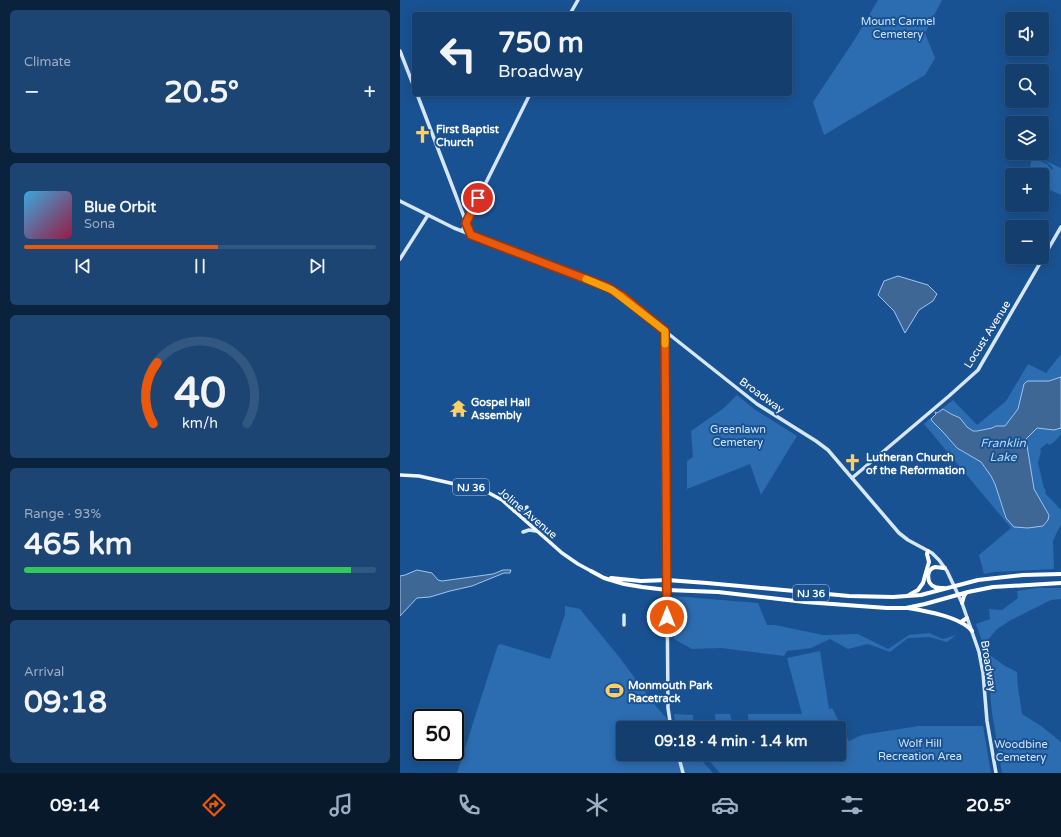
<!DOCTYPE html>
<meta charset="utf-8">
<style>
body{margin:0;font-family:"Varela Round",sans-serif;background:#1c4573;color:#f1f3f6;height:100vh;display:flex;flex-direction:column;font-size:15px;white-space:nowrap}
*{box-sizing:border-box;margin:0}
p{font-size:13px;color:#9daec2}
.icon{flex:none;width:22px;height:22px;fill:none;stroke:currentColor;stroke-width:2;stroke-linecap:round;stroke-linejoin:round}
.map{position:relative;flex:1;overflow:hidden}
.side{display:flex;flex-direction:column;gap:10px;padding:10px;background:#0a223c;width:400px}
.side>*{flex:none}
.top-card{position:absolute;left:12px;top:12px;width:380px;height:84px;border-radius:4px;box-shadow:0 2px 10px #0003,0 0 0 1px #325781;background:#133e6e;color:#f1f3f6;overflow:hidden}
.tools{position:absolute;left:605px;top:12px;display:grid;gap:8px}
.tools a{display:grid;place-items:center;width:44px;height:44px;border-radius:4px;background:#133e6e;box-shadow:0 2px 10px #0003,0 0 0 1px #325781;font-size:20px}
.speed{position:absolute;left:12px;top:709px;display:flex;gap:8px;font-size:20px;font-weight:700;text-align:center}
.speed>*{display:grid;place-content:center;width:52px;height:52px;border-radius:50%;background:#133e6e;box-shadow:0 2px 10px #0003,0 0 0 1px #325781;line-height:1}
.speed .limit{border:2px solid #111;border-radius:6px;background:#fff;color:#111}
.pin{position:absolute;display:grid;place-items:center;width:34px;height:34px;color:#fff;margin:-17px;border:2px solid #fff;border-radius:50%;box-shadow:0 1px 4px #0007}
.me{position:absolute;width:44px;margin:-22px;rotate:0deg;stroke-linejoin:round;filter:drop-shadow(0 0 3px #0008)}
.turn{display:flex;align-items:center;gap:14px;height:84px;padding:0 20px;font-size:18px}
.turn .icon{width:52px;height:52px;stroke-width:2.5}
.turn b{display:block;font-size:28px;line-height:34px}
.big{font-size:30px;font-weight:800;line-height:1.1}
.side .widget{flex:1;display:flex;flex-direction:column;justify-content:center;gap:6px;min-width:0;padding:0 14px;border-radius:6px;background:#1c4573}
.side .dial{align-items:center;gap:0}
.dial svg{height:104px;overflow:visible;fill:none;stroke:#325781;stroke-width:7;stroke-linecap:round;text-anchor:middle}
.dial text{fill:#f1f3f6;stroke:none}
.song{display:flex;align-items:center;gap:12px}
.cover{width:48px;height:48px;border-radius:6px;background:linear-gradient(135deg,hsl(200 70% 55%),hsl(340 70% 35%))}
.played{height:4px;border-radius:2px;background:linear-gradient(90deg,#ea580c 55%,#325781 55%)}
.keys{display:flex;justify-content:space-around;direction:ltr}
.heat{display:flex;justify-content:space-between;align-items:center;font-size:22px;direction:ltr}
.charge{height:6px;border-radius:3px;background:linear-gradient(90deg,#34c759 93%,#325781 0)}
.trip{position:absolute;left:216px;top:721px;width:230px;height:40px;border-radius:4px;background:#133e6e;box-shadow:0 2px 10px #0003,0 0 0 1px #325781;font-weight:800;line-height:40px;text-align:center}
.tabs{display:flex;height:64px;justify-content:space-around;align-items:center;background:#08192c;color:#9daec2}
.tabs .icon{width:28px;height:28px}
.tabs .on{color:#ea580c}
.tabs b{font-size:18px;color:#f1f3f6}
main{display:flex;flex:1;min-height:0}
.map>svg:first-child{display:block}
.green{fill:#2c6cb0}
.water{fill:#3f6796;stroke:#9cc6f2}
.lines{fill:none;stroke-linecap:round;stroke-linejoin:round}
.secondary{stroke:#d7e7fb;stroke-width:3.5}
.primary{stroke:#f1f7ff;stroke-width:3.5}
.highway{stroke:#fff;stroke-width:4}
.route-casing{stroke:#983908;stroke-width:10}
.route{stroke:#ea580c;stroke-width:7}
.slow{stroke:#f59e0b;stroke-width:7}
.labels{text-anchor:middle;stroke-width:4;stroke-linejoin:round;paint-order:stroke}
.shield{fill:#195292;stroke:#bacbde;stroke-width:1}
.shield-label{font-size:10px;font-weight:bold;fill:#fff}
.park-label{font-size:11px;fill:#d0e4fb;stroke:#195292}
.poi-label{font-size:11px;font-weight:bold;fill:#fff;stroke:#195292;text-anchor:start}
.street-label{font-size:11px;fill:#fff;stroke:#195292}
.water-label{font-size:12px;font-style:italic;fill:#b5d5f6;stroke:#195292}
</style>
<main>
<section class="side">
<div class="widget"><p>Climate</p>
<div class="heat"><a>−</a><b class="big">20.5°</b><a>+</a></div>
</div>
<div class="widget">
<div class="song"><i class="cover"></i><div><b>Blue Orbit</b><p>Sona</p></div></div>
<div class="played"></div>
<div class="keys"><svg class="icon" aria-label="previous" viewBox="0 0 24 24"><path d="M18 5L8 12l10 7zM5 5v14"/></svg><svg class="icon" aria-label="pause" viewBox="0 0 24 24"><path d="M8 5v14M16 5v14"/></svg><svg class="icon" aria-label="next" viewBox="0 0 24 24"><path d="M6 5l10 7-10 7zM19 5v14"/></svg></div>
</div>
<div class="widget dial"><svg viewBox="0 0 100 80">
<path d="M14 69A42 42 0 1 1 86 69"/>
<path d="M14 69A42 42 0 0 1 17 22" stroke="#ea580c"/>
<text x="50" y="56" font-size="32" font-weight="700">40</text>
<text x="50" y="72" font-size="11">km/h</text>
</svg></div>
<div class="widget"><p>Range · 93%</p><b class="big">465 km</b><div class="charge"></div></div>
<div class="widget"><p>Arrival</p><b class="big">09:18</b></div>
</section>
<div class="map">
<svg width="661" height="773" viewBox="0 0 661 773">
<rect width="100%" height="100%" fill="#195292"/>
<g class="green">
<polygon points="478,0 542,0 525,33 535,58 525,75 424,135 413,102 455,39"/>
<polygon points="633,155 661,168 661,195 650,190 650,185 642,186 642,175 636,175 636,172 639,170 635,168 632,170 633,175 631,175 630,167 632,157 647,164 652,170 653,168 648,163"/>
<polygon points="661,354 661,377 649,381 628,381 626,382 624,384 618,409 605,426 596,426 592,428 577,431 571,430 567,427 560,418 551,414 545,409 539,411 553,400 577,425 606,401 628,364 646,373"/>
<polygon points="337,395 354,409 397,436 361,495 350,464 287,489 287,461 293,457 291,431 324,408"/>
<path d="M 532,417 L 531,419 L 531,420 L 543,432 L 557,448 L 581,462 L 591,476 L 595,484 L 605,517 L 614,527 L 625,528 L 642,526 C 647,524 649,518 649,514 L 634,489 L 626,439 L 637,428 L 654,430 L 661,428 L 661,434 C 658,438 654,443 649,445 L 648,443 L 646,444 L 640,449 L 641,451 L 638,463 L 644,488 L 646,491 L 645,493 L 661,510 L 661,525 L 658,530 L 653,541 L 654,569 L 594,572 L 584,574 L 579,555 L 611,528 L 524,424 Z"/>
<polygon points="636,588 661,588 661,599 651,600 611,620 597,629 588,640 588,648 584,641 582,641 576,624 590,619 589,609 602,610 618,598 617,591"/>
<polygon points="273,596 358,603 367,625 375,625 423,635 458,634 488,649 509,635 529,633 543,639 556,635 547,642 529,637 508,638 490,652 468,644 448,649 430,639 411,648 387,651 384,656 321,648 292,649 274,639"/>
<polygon points="165,606 180,609 220,658 254,704 275,728 223,728 223,754 296,754 313,773 57,773 98,645 101,644 150,659 165,614"/>
<polygon points="420,651 429,709 432,708 449,741 462,735 518,726 583,726 591,773 320,773 303,754 439,754 439,728 349,728 348,714 402,714 387,658"/>
<polygon points="586,652 605,666 617,672 618,688 622,714 641,726 661,742 661,773 602,773 592,713"/>
<polygon points="274,714 293,715 294,728 280,728 275,723"/>
<polygon points="315,714 330,714 334,728 316,728"/>
</g>
<g class="water">
<polygon points="498,276 528,285 537,294 533,301 519,310 505,333 494,311 478,295 484,281"/>
<polygon points="661,377 661,428 654,430 637,428 626,439 634,489 649,515 648,520 643,526 628,528 614,527 606,518 595,484 591,476 581,462 557,448 543,432 532,421 531,419 536,414 535,412 537,413 543,409 551,414 560,418 567,427 573,431 577,431 592,428 596,426 605,426 618,409 624,384 626,382 628,381 649,381"/>
<polygon points="17,570 32,573 38,580 42,581 93,574 103,570 111,570 110,573 104,573 72,586 50,591 30,597 17,598 0,616 0,576 5,575"/>
</g>
<g class="lines">
<g class="secondary">
<polyline points="170,14 178,0"/>
<polyline points="0,51 14,87"/>
<polyline points="17,94 71,235"/>
<polyline points="0,201 54,228 212,289 357,404 416,441 428,450 499,533 508,540 532,553 539,560 547,571 562,603 579,652 583,673 587,721 596,773"/>
<polyline points="62,231 130,94"/>
<polyline points="0,259 28,215"/>
<polyline points="265,331 268,708 271,728"/>
<polyline points="452,478 549,396 578,370 661,227"/>
<polyline points="114,511 121,511 127,507"/>
<polyline points="123,532 129,530 136,531"/>
<polyline points="224,615 224,625"/>
<polyline points="278,754 283,773"/>
</g>
<polyline class="primary" points="0,475 19,476 77,489 89,493 102,500 162,553 178,564 191,571"/>
<g class="highway">
<polyline points="191,571 204,578 224,584 242,587 267,590 318,592 405,602 487,608 506,608 525,604 568,592 593,587 661,583"/>
<polyline points="211,578 241,581 267,580 307,583 449,596 493,597 521,595 578,580 623,575 661,574"/>
<path d="M 544,588 C 541,588 537,588 535,587 C 526,584 526,569 535,567 C 538,567 542,568 545,568"/>
<polyline points="509,595 518,590 523,583 529,562 527,554 528,551"/>
<polyline points="562,603 564,596 566,593"/>
<path d="M 508,608 C 526,611 561,617 572,631"/>
<polyline points="561,622 567,618"/>
</g>
</g>
<g class="lines">
<defs>
<polyline id="route" points="78,198 66,223 71,235 207,287 222,296 265,331 267,617"/>
</defs>
<use href="#route" class="route-casing"/>
<use href="#route" class="route"/>
<polyline class="slow" points="186,279 212,290 265,331 265,344"/>
</g>
<defs>
<symbol id="church-bare" viewBox="-9 -9 18 18"><path d="M-1.2-6h2.4v3.5h3.3v2.4h-3.3V6h-2.4V-.1h-3.3v-2.4h3.3Z" fill="#ffcf67" stroke="#195292" stroke-width="2.5" paint-order="stroke"/></symbol>
<symbol id="temple-bare" viewBox="-9 -9 18 18"><path d="M0-6L5-2H3V0L6.5 2.5H4V6H1.5V3h-3V6H-4V2.5H-6.5L-3 0V-2H-5Z" fill="#ffcf67" stroke="#195292" stroke-width="2.5" paint-order="stroke"/></symbol>
<symbol id="stadium-bare" viewBox="-9 -9 18 18"><path d="M0-5a6.5 5 0 1 0 0 10a6.5 5 0 1 0 0-10ZM-3.5-1.8h7v3.6h-7Z" fill="#ffcf67" stroke="#195292" stroke-width="2.5" paint-order="stroke"/></symbol>
</defs>
<g fill-rule="evenodd">
<use href="#church-bare" x="10" y="122" width="25" height="25"/>
<use href="#temple-bare" x="46" y="396" width="25" height="25"/>
<use href="#church-bare" x="440" y="450" width="25" height="25"/>
<use href="#stadium-bare" x="202" y="678" width="25" height="25"/>
</g>
<g class="labels">
<g class="shield">
<rect x="53" y="479" width="36" height="16" rx="3"/>
<rect x="393" y="585" width="36" height="16" rx="3"/>
</g>
<g class="shield-label">
<text x="71" y="491">NJ 36</text>
<text x="411" y="597">NJ 36</text>
</g>
<g class="park-label">
<text x="498" y="25">Mount Carmel<tspan x="498" dy="13">Cemetery</tspan></text>
<text x="338" y="433">Greenlawn<tspan x="338" dy="13">Cemetery</tspan></text>
<text x="520" y="747">Wolf Hill<tspan x="520" dy="13">Recreation Area</tspan></text>
<text x="621" y="748">Woodbine<tspan x="621" dy="13">Cemetery</tspan></text>
</g>
<g class="poi-label">
<text x="36" y="133">First Baptist<tspan x="36" dy="13">Church</tspan></text>
<text x="71" y="406">Gospel Hall<tspan x="71" dy="13">Assembly</tspan></text>
<text x="466" y="461">Lutheran Church<tspan x="466" dy="13">of the Reformation</tspan></text>
<text x="228" y="689">Monmouth Park<tspan x="228" dy="13">Racetrack</tspan></text>
</g>
<g class="street-label">
<text transform="translate(587 334) rotate(-58)" y="4">Locust Avenue</text>
<text transform="translate(362 395) rotate(36)" y="4">Broadway</text>
<text transform="translate(128 513) rotate(40)" y="4">Joline Avenue</text>
<text transform="translate(589 666) rotate(81)" y="4">Broadway</text>
</g>
<g class="water-label">
<text x="603" y="447">Franklin<tspan x="603" dy="14">Lake</tspan></text>
</g>
</g>
</svg>
<div class="tools">
<a><svg class="icon" aria-label="sound" viewBox="0 0 24 24"><path d="M4 9h4l5-4v14l-5-4H4zM17 9q2 3 0 6"/></svg></a>
<a><svg class="icon" aria-label="search" viewBox="0 0 24 24"><circle cx="10" cy="10" r="6"/><path d="M15 15l6 6"/></svg></a>
<a><svg class="icon" aria-label="layers" viewBox="0 0 24 24"><path d="M12 4l9 5-9 5-9-5zM3 14l9 5 9-5"/></svg></a>
<a>+</a>
<a>−</a>
</div>
<div class="speed"><div class="limit">50</div></div>
<div class="pin" style="left:78px;top:198px;background:#d93025"><svg class="icon" aria-label="arrive" viewBox="0 0 24 24"><path d="M6 21V4h12l-3 4 3 4H6"/></svg></div>
<svg class="me" style="left:267px;top:617px" viewBox="-20 -20 40 40"><circle r="17" fill="#ea580c" stroke="#fff" stroke-width="3"/><path d="M0-11L8 9 0 5-8 9z" fill="#fff"/></svg>
<div class="trip">09:18 · 4 min · 1.4 km</div>
<div class="top-card">
<div class="turn"><svg class="icon" aria-label="left" viewBox="0 0 24 24"><path d="M17 20v-9H6M10 6l-5 5 5 5"/></svg><div><b>750 m</b>Broadway</div></div>
</div>
</div>
</main>
<nav class="tabs">
<b>09:14</b>
<svg class="icon on" aria-label="directions" viewBox="0 0 24 24"><path d="M12 3l9 9-9 9-9-9zM9 14v-3h6M13 9l2 2-2 2"/></svg>
<svg class="icon" aria-label="music" viewBox="0 0 24 24"><path d="M9 18V5l10-2v13"/><circle cx="6" cy="18" r="3"/><circle cx="16" cy="16" r="3"/></svg>
<svg class="icon" aria-label="phone" viewBox="0 0 24 24"><path d="M5 4h4l2 5-3 2q2 4 5 5l2-3 5 2v4C11 20 4 13 5 4z"/></svg>
<svg class="icon" aria-label="climate" viewBox="0 0 24 24"><path d="M12 3v18M4 7l16 10M4 17L20 7"/></svg>
<svg class="icon" aria-label="car" viewBox="0 0 24 24"><path d="M5 17H2v-5l4-1 3-4h7l3 4 3 1v5h-3M9 17h6M6 11h13"/><circle cx="7" cy="17" r="2"/><circle cx="17" cy="17" r="2"/></svg>
<svg class="icon" aria-label="filters" viewBox="0 0 24 24"><path d="M4 7h16M4 17h16"/><circle cx="9" cy="7" r="2"/><circle cx="15" cy="17" r="2"/></svg>
<b>20.5°</b>
</nav>
